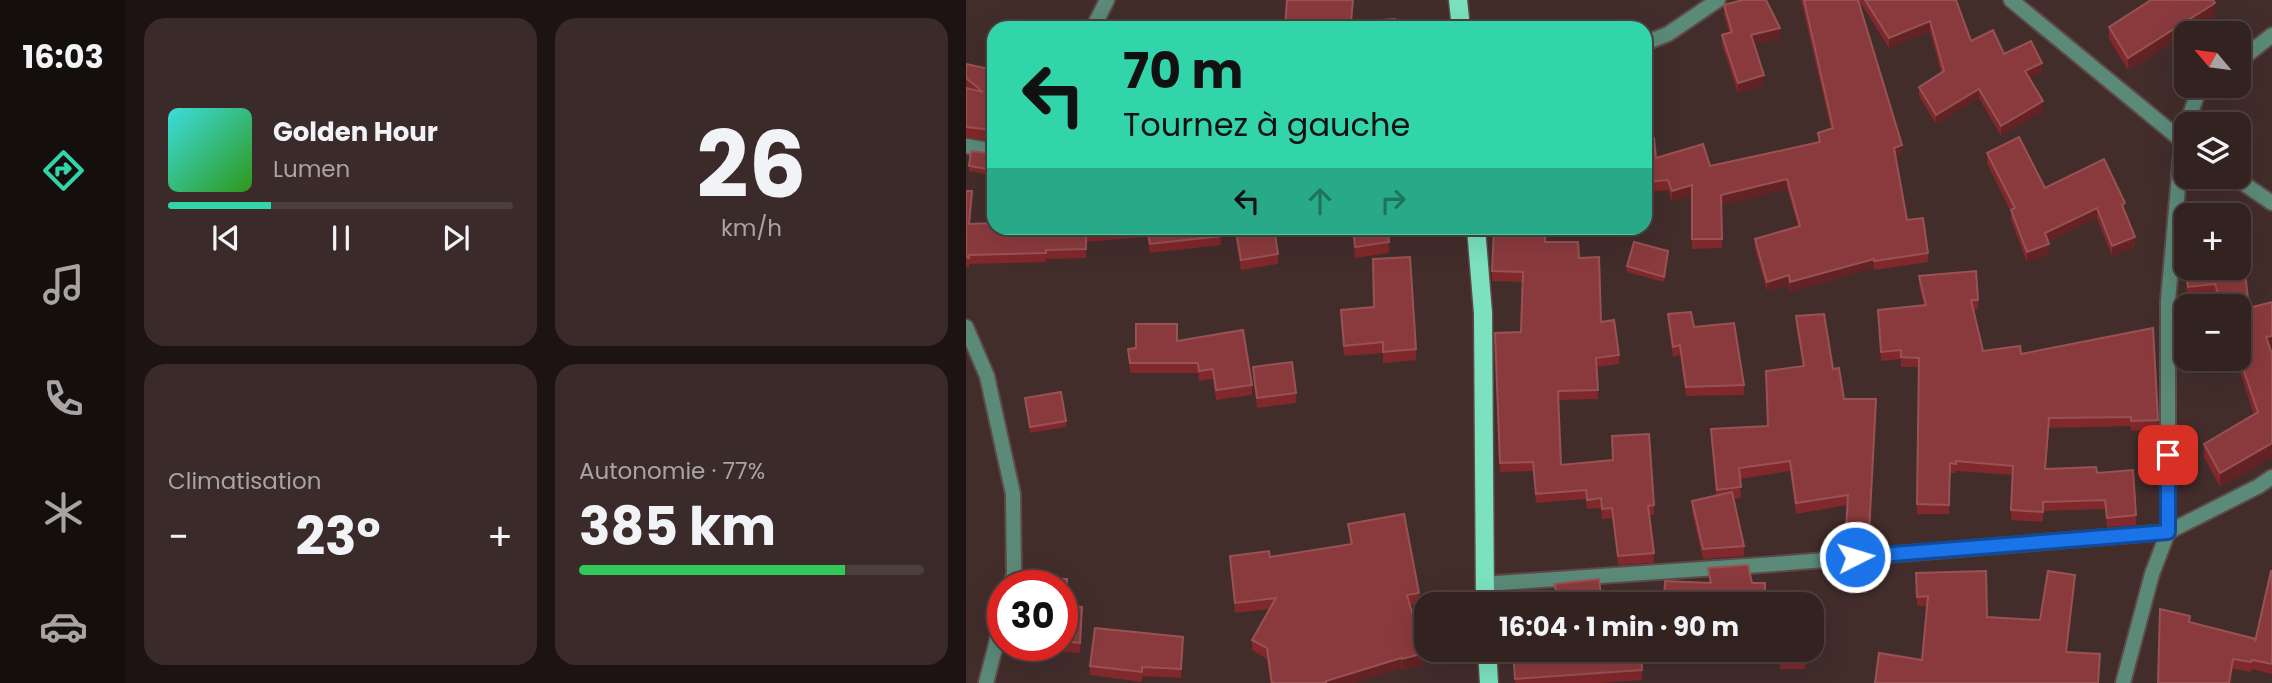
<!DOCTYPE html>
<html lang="fr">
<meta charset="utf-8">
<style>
body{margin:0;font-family:Poppins,sans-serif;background:#3a2a29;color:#f1f3f6;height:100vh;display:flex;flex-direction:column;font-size:26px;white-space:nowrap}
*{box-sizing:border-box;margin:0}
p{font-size:23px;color:#a8a4a5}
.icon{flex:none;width:38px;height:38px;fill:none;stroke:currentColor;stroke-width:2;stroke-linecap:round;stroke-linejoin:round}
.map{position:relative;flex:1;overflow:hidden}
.side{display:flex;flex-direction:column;gap:18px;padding:18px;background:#1c1312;width:840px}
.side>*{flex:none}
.top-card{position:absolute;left:21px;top:21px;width:665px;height:214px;border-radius:21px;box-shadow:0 7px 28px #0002,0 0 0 2px #4d3f3e;background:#32d4a9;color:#111;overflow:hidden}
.needle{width:46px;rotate:299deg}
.fabs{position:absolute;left:1208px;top:21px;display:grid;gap:14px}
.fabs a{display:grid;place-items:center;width:77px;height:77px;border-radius:14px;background:#322220;box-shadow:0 7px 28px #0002,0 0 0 2px #4d3f3e;font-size:35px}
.speed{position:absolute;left:21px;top:570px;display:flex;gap:14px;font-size:35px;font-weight:700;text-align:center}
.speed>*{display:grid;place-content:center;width:91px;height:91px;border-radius:50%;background:#322220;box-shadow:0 7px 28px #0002,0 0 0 2px #4d3f3e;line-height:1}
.speed .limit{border:10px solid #d22;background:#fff;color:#111}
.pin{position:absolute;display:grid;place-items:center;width:60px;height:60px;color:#fff;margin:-30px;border-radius:14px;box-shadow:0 4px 10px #0006}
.me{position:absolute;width:77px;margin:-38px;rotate:85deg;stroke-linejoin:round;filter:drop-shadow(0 0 5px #0008)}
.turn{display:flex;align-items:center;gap:24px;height:147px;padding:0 21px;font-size:32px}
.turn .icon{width:91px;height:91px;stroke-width:2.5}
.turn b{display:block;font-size:49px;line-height:60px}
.lanes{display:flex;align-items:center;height:66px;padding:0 21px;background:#0003;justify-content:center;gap:35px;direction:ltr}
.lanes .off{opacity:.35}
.big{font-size:52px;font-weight:700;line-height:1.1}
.side .card{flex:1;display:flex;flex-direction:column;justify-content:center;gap:10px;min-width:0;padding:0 24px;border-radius:21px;background:#3a2a29}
.side .dial{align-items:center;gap:0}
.dial b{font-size:91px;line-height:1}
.song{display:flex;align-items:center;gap:21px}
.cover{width:84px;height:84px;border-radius:10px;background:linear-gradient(135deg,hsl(180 70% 55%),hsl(110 70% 35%))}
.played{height:7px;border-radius:4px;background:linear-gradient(90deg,#32d4a9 30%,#4d3f3e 30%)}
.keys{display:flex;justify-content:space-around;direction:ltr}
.heat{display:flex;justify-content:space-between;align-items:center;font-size:38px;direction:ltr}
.charge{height:10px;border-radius:5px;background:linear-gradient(90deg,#34c759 77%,#4d3f3e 0)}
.side .tiles{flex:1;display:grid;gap:18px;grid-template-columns:repeat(2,1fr)}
.trip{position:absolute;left:448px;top:592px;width:410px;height:70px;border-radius:21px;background:#322220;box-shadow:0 7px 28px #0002,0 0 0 2px #4d3f3e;font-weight:700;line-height:70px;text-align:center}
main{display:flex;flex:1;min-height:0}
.tab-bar{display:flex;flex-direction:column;width:126px;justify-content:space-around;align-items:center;background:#140e0d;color:#a8a4a5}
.tab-bar .icon{width:49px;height:49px}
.tab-bar .current{color:#32d4a9}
.tab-bar b{font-size:32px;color:#f1f3f6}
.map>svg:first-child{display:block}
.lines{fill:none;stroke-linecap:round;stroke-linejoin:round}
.street-casing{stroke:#5e4b49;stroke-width:18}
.primary-casing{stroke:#5e4b49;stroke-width:21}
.street{stroke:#5b8a79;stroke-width:14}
.primary{stroke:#7be1bf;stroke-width:18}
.wall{fill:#80282b}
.shaded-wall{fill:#632224}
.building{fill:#8a3a3d;stroke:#985254;stroke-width:2}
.route-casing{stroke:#114b97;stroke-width:18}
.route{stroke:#1a73e8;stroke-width:12}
</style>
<main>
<nav class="tab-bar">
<b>16:03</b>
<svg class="icon current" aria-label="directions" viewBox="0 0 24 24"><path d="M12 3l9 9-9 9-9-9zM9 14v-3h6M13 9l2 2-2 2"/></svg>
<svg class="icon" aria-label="music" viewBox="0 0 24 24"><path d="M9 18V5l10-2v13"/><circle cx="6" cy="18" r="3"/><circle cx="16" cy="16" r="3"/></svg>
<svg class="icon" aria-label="phone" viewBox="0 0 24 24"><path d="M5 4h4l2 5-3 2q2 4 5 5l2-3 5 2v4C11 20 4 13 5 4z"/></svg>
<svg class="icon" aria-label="climate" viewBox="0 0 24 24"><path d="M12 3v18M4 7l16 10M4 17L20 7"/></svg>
<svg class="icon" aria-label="car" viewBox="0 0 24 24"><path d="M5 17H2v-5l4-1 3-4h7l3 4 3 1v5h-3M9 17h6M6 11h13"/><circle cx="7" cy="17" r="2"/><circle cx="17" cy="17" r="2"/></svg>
</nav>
<section class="side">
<div class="tiles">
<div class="card">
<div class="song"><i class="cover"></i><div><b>Golden Hour</b><p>Lumen</p></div></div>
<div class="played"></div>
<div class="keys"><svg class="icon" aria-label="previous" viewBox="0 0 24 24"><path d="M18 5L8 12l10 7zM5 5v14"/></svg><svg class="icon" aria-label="pause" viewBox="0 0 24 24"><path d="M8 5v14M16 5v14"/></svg><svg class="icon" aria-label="next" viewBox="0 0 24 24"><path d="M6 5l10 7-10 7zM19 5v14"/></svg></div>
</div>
<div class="card dial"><b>26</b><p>km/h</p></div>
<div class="card"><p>Climatisation</p>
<div class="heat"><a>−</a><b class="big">23°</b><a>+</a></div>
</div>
<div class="card"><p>Autonomie · 77%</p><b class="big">385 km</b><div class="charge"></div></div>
</div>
</section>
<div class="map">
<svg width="1306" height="683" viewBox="0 0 1306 683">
<rect width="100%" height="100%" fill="#422d2b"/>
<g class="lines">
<defs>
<g id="street">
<polyline points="1045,0 1220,144"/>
<polyline points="127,28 141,0"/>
<polyline points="679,43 702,34 752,0"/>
<polyline points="1272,62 1306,35"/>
<polyline points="1221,124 1231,95 1242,86"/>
<polyline points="0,146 28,151"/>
<polyline points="1268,177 1306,203"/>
<polyline points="0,327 21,376 47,494 48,574 45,586"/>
<polyline points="518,584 809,564 1202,532 1293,486 1306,477"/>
<polyline points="20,683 37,617"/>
<polyline points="1157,683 1186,574 1202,532 1202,301 1216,141 1220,130"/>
</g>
<g id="primary">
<polyline points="492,0 495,28"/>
<polyline points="510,228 517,313 519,604"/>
<polyline points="521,649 523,683"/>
</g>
</defs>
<use href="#street" class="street-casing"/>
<use href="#primary" class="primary-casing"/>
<use href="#street" class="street"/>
<use href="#primary" class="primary"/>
</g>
<g class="wall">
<polygon points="835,0 990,0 1005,41 1038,54 1076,72 1064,78 1077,111 1035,136 1013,98 970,124 953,96 953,87 975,72 964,31 923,48 894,2 893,2 936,155 930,157 941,220 962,253 962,262 908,270 908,268 824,292 823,285 801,291 789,249 789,239 832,226 821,189 755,205 756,248 726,249 726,195 706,201 702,190 679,192 679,139 690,158 744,166 852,142 852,133 865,129"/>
<polygon points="758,5 814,38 788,44 798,85 772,93 756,45 756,35 763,32 758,15"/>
<polygon points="1249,15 1162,70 1143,39 1143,27"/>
<polygon points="0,64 28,70 26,141 0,137"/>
<polygon points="1021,153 1079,188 1159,213 1169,247 1146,256 1131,218 1082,242 1083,255 1061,262 1045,220 1045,212 1021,163"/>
<polygon points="28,154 28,176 3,171 3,166"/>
<polygon points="0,191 6,200 4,224 254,228 255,245 184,253 181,237 120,242 120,258 80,259 80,262 3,264 3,267 0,267"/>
<polygon points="386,228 422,228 423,253 389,258"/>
<polygon points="549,230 613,258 635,322 653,355 653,364 631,367 632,399 592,400 595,465 688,505 688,515 683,515 688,553 688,563 652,565 646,518 636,519 635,508 621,509 620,499 570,503 567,471 534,472 529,343 555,332 557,282 526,281 526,271"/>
<polygon points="270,231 312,254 312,264 275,270 270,242"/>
<polygon points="1218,252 1272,268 1283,308 1306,302 1306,349 1304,349 1306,457 1254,487 1238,457 1238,444 1288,415 1270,359 1272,359 1272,306 1252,306 1249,298 1222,301 1218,265"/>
<polygon points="702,257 698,282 661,272 661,266"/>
<polygon points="953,276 1012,300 1012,309 1007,309 1017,351 1055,354 1192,420 1192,429 1165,431 1165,426 1083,428 1080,469 1131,473 1170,515 1170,525 1141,527 1139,509 1077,511 1077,522 1045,520 1047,475 990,471 990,473 984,473 983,514 951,514 953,367 935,367 935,359 915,361 912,310 958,306 953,286"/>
<polygon points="375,310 450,349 450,360 417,363 417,353 378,356"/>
<polygon points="702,314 728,327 778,385 778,395 720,396 714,355 707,357 702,324"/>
<polygon points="830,316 867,369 878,399 910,410 903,543 880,542 881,505 830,514 824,471 774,479 775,498 767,499 778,546 778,556 737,559 726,512 726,501 750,496 745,440 745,429 802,426 837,366 830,327"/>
<polygon points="211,341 286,385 286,395 250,400 247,379 233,381 232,373 164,373 162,349"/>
<polygon points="287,367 330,393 330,403 291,408 287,377"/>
<polygon points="59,398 100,421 100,427 64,433"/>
<polygon points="382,524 453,593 453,604 444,605 458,664 436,670 435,668 388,683 304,683 301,659 286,650 286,640 303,609 269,613 264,567 264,556 304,557 384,545"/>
<polygon points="782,565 786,583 799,583 799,598 853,602 850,655 839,655 839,669 814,669 815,650 770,649 845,649 845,604 698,604 699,581 743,583 742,568"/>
<polygon points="1306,571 1306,674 1286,669 1285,672 1267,669 1265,683 1192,683 1224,622 1290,639"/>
<polygon points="950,573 1021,617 1074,620 1109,585 1101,652 909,683 956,660 961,606 951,606"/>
<polygon points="101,579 100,606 116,618 114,653 78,651 78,646 96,646 96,586"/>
<polygon points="217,647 215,678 176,676 176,682 124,675 124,666"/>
<polygon points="546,649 675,649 676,680 633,683 549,683"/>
</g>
<g class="shaded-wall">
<polygon points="1249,3 1249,15 1162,70 1162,58"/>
<polygon points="964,21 964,31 923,48 923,38"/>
<polygon points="814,28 814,38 785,45 785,35"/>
<polygon points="1076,63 1076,72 1059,80 1059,71"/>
<polygon points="798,75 798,85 772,93 772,83"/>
<polygon points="1013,89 1013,98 970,124 970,115"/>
<polygon points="1077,101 1077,111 1035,136 1035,126"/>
<polygon points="936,145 936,155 928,157 928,148"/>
<polygon points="821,179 821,189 755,205 755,195"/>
<polygon points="726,185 726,195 706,201 706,191"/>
<polygon points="1131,208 1131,218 1079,243 1079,233"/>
<polygon points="1169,237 1169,247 1146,256 1146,246"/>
<polygon points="1083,244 1083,255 1061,262 1061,252"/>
<polygon points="908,259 908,268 824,292 824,282"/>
<polygon points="823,275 823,285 801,291 801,282"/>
<polygon points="1306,336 1306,349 1300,350 1300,337"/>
<polygon points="1306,443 1306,457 1254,487 1254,473"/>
<polygon points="1109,575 1109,585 1100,662 1100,652"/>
<polygon points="458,653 458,664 436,670 436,659"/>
<polygon points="435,658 435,668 388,683 360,683 360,681"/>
<polygon points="1267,659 1267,669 1265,683 1263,683"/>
</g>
<g class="building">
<polygon points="321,0 387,0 385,22 429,19 429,28 319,28"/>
<polygon points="777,0 800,0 814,28 785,35 798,75 772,83 756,35 766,32 758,5"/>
<polygon points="838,0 892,0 936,145 928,148 941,220 957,218 962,253 908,261 908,259 824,282 823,275 801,282 789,239 834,226 821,179 755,195 756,239 726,239 726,185 706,191 702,180 679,182 679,139 688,138 690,158 737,144 744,166 854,142 852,133 867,128"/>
<polygon points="899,0 990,0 1005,41 1027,30 1038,54 1065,41 1076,63 1059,71 1077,101 1035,126 1013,89 970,115 953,87 978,71 964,21 923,38"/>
<polygon points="1185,0 1247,0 1249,3 1162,58 1143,27"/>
<polygon points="0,64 28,70 28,121 26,130 0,127 0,88 17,92 0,78"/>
<polygon points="1053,137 1079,188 1138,159 1159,203 1156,205 1169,237 1146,246 1131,208 1079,233 1083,244 1061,252 1045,210 1049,208 1021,153"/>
<polygon points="5,151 28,154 28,170 3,166"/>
<polygon points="0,191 6,191 3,224 28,223 28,228 254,228 255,236 184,244 181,228 120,233 120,249 80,250 80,253 3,255 3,258 0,257"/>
<polygon points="293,228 308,228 312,254 275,260 270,231"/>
<polygon points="387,228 422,228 423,242 389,247"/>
<polygon points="550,228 579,228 579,242 612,242 613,258 633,257 635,322 648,320 653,355 630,358 632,390 592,391 595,465 647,460 646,436 683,434 688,505 682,506 688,553 652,556 646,508 636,509 635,498 621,500 620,490 570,494 567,462 534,463 529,333 555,332 557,272 526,271 528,229 550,230"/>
<polygon points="668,242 702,251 698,277 661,266"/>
<polygon points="1276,245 1283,308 1306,302 1306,336 1300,337 1306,354 1306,443 1254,473 1238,444 1292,412 1272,354 1272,306 1256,306 1249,284 1222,287 1220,268 1272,268 1272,246"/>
<polygon points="444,257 450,349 417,352 417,342 378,346 375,310 408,307 407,259"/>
<polygon points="1010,271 1012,300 1005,300 1017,351 1054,346 1055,354 1187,328 1192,420 1165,421 1165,417 1083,418 1079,469 1130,467 1131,473 1167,470 1170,515 1141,518 1139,500 1077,502 1077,512 1045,510 1047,466 990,461 990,464 984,463 983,505 951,504 953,358 935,357 935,350 915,352 912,310 960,305 953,276"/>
<polygon points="725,312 728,327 768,323 778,385 720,387 714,345 707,347 702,314"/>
<polygon points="858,314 867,369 873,368 878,399 910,399 903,533 880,531 882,495 830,503 824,461 773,468 775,487 751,490 745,429 802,426 800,371 838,366 830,316"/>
<polygon points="170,324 211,324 211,341 277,330 286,385 250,390 247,369 233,371 232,363 164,363 162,349 170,348"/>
<polygon points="326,362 330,393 291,398 287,367"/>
<polygon points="95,392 100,421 64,427 59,398"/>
<polygon points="766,492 778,546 737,549 726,501"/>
<polygon points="438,514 453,593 441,595 458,653 436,659 435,658 360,681 360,683 306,683 301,648 286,640 310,598 269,603 264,556 303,551 304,557 386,544 382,524"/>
<polygon points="782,565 786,583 799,583 799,598 853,602 850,645 845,645 845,604 698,604 699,581 745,583 742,568"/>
<polygon points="1020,571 1021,617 1074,620 1082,571 1109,575 1100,652 1134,654 1132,683 909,683 913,653 956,660 962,596 951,597 950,573"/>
<polygon points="1305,571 1306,571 1306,664 1286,660 1285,662 1267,659 1263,683 1192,683 1194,609 1224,616 1223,622 1290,639 1289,642"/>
<polygon points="70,578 101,579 100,604 96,604 96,586 70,586"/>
<polygon points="633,579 636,604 544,604 544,602 591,599 589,584"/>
<polygon points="96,606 116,607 114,643 96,641"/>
<polygon points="129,628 217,637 215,669 176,667 176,672 124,666"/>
<polygon points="547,649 675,649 676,670 549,679"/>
<polygon points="815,649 839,649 839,659 814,659"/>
</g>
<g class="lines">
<defs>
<polyline id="route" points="889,557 1202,532 1202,455"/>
</defs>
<use href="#route" class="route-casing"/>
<use href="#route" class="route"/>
</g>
</svg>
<div class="fabs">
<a><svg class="needle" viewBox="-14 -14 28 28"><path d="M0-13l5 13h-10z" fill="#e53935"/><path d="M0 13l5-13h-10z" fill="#a8a4a5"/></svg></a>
<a><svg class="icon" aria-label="layers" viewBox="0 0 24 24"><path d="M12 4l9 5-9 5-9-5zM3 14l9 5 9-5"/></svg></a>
<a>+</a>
<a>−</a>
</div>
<div class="speed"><div class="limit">30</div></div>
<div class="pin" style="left:1202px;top:455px;background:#d93025"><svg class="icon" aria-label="arrive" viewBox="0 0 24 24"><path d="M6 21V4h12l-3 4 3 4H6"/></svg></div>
<svg class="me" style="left:889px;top:557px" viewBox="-20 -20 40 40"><circle r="17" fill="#1a73e8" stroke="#fff" stroke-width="3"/><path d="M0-11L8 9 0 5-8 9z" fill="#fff"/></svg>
<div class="trip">16:04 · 1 min · 90 m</div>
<div class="top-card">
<div class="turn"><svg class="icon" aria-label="left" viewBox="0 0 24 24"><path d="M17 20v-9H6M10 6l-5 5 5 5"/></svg><div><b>70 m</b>Tournez à gauche</div></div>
<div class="lanes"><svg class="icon" aria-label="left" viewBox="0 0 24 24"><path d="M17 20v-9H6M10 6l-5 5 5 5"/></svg><svg class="icon off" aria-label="ahead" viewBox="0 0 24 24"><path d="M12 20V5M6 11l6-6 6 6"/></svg><svg class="icon off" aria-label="right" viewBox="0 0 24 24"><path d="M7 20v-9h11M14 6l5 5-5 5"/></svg></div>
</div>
</div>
</main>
